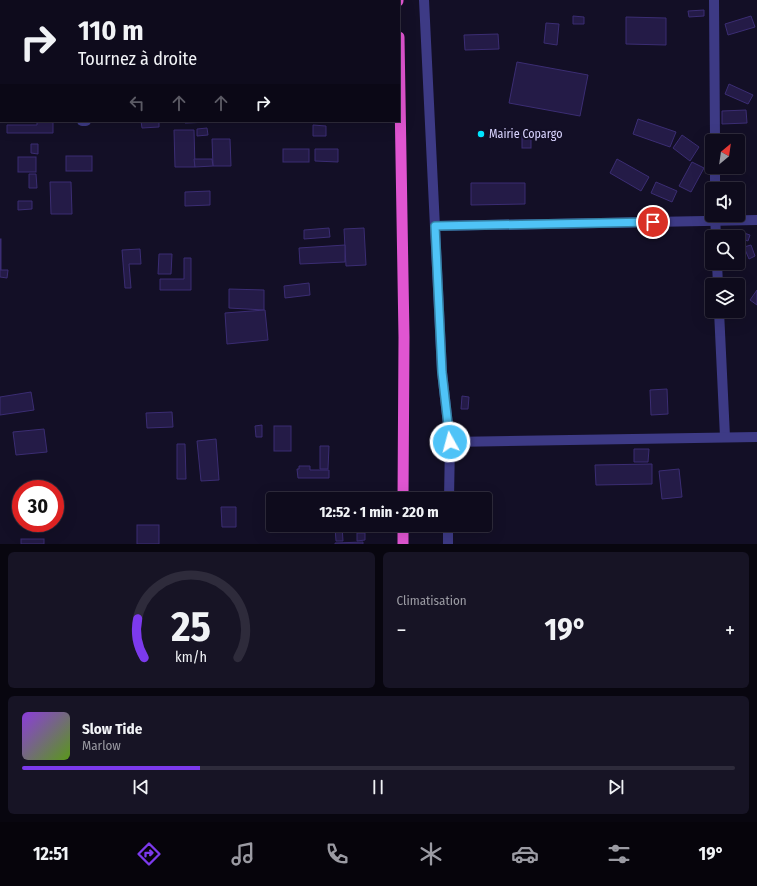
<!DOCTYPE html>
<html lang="fr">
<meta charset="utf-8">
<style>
body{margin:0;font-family:"Fira Sans Condensed",sans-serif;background:#171425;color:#f1f3f6;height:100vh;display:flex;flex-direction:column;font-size:15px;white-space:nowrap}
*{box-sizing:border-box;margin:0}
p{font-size:13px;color:#9b9ba3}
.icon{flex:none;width:22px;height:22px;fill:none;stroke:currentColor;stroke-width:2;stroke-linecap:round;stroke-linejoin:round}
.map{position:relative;height:544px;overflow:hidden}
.drawer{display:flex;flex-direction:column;gap:8px;padding:8px;background:#08060f;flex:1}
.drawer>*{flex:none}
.hud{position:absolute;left:0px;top:0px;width:400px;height:122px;box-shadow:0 4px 16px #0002,0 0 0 1px #2e2b3b;background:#0e0b1c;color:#f1f3f6;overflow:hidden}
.needle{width:26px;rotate:29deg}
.tools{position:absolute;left:705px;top:134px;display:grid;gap:8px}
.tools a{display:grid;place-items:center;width:40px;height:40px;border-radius:4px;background:#0e0b1c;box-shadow:0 4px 16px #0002,0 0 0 1px #2e2b3b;font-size:20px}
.speed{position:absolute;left:12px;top:480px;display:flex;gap:8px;font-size:20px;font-weight:700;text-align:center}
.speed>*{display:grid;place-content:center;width:52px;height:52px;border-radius:50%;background:#0e0b1c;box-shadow:0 4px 16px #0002,0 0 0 1px #2e2b3b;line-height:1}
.speed .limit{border:6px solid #d22;background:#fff;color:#111}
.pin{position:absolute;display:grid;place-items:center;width:34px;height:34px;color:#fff;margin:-17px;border:2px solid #fff;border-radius:50%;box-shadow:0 1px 4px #0007}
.me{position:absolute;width:44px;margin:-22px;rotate:353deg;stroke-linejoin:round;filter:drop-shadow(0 0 3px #0008)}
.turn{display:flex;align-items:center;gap:14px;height:84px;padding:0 12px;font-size:18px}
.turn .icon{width:52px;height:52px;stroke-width:2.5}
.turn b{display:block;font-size:28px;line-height:34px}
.lanes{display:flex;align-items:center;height:38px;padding:0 12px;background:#0003;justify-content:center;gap:20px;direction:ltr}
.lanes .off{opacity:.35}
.big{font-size:30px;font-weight:700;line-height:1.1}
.drawer .card{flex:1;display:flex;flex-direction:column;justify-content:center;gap:6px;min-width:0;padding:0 14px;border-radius:6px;background:#171425}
.drawer .dial{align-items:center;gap:0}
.dial svg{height:104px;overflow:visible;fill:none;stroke:#2e2b3b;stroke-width:7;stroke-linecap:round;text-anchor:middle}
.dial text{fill:#f1f3f6;stroke:none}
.song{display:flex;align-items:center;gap:12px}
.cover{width:48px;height:48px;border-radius:6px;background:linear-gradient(135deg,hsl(270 70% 55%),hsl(90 70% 35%))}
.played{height:4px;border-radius:2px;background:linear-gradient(90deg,#7c3aed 25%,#2e2b3b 25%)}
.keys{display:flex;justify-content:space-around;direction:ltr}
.heat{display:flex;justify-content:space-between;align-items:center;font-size:22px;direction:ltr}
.drawer .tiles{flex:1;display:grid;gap:8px;grid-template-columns:1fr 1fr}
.card:last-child{grid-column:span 2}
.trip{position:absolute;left:266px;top:492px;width:226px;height:40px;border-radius:4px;background:#0e0b1c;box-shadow:0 4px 16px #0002,0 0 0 1px #2e2b3b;font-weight:700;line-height:40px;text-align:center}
.tabs{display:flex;height:64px;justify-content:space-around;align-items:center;background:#06040b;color:#9b9ba3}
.tabs .icon{width:28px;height:28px}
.tabs .selected{color:#7c3aed}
.tabs b{font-size:18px;color:#f1f3f6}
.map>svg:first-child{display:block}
.building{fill:#241b47;stroke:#3b2d73}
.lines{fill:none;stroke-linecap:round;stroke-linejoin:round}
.minor{stroke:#3d3a85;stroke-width:10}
.trunk{stroke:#e055d1;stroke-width:11}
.route-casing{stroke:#337fa1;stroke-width:10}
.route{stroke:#4fc3f7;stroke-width:7}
.poi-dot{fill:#00e5ff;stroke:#130f26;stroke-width:1.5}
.labels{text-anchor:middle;stroke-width:4;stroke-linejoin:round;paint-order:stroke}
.poi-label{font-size:12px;fill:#d9d4ff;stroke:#130f26;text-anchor:start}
</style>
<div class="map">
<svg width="757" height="544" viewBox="0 0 757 544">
<rect width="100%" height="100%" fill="#130f26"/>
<g class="building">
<polygon points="704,10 704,16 689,17 688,11"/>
<polygon points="573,16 584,17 584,24 573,24"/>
<polygon points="751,16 755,27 728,35 725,24"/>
<polygon points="626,17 666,18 666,45 626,44"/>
<polygon points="546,23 559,24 557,45 544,43"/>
<polygon points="498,34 499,49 465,50 464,35"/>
<polygon points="517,62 588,75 580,116 509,103"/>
<polygon points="729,84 753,95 748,104 725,94"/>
<polygon points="746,110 747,123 722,124 722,111"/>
<polygon points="638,119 676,132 670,147 633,134"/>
<polygon points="37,121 53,121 53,133 7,133 7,125 37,125"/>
<polygon points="141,121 159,121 159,127 142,128"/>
<polygon points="185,121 237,121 185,123"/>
<polygon points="313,125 326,126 326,136 313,136"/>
<polygon points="207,128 208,135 197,136 197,129"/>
<polygon points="174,130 194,130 195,167 175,167"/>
<rect x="522" y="133" width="9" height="15"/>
<polygon points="682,135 699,147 690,161 673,148"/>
<polygon points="212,139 230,139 231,166 213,166"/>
<polygon points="31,144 38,144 38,154 31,153"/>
<rect x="283" y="149" width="26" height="13"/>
<polygon points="315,149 338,149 338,162 315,161"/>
<rect x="66" y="156" width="26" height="15"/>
<rect x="18" y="157" width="18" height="15"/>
<polygon points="194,159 212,159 213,166 195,167"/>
<polygon points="617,159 649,177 641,191 610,173"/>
<polygon points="692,162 704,168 691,192 679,186"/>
<polygon points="29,174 36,174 37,188 29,188"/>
<polygon points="50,182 71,182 72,214 51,214"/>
<polygon points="656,182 677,191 672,202 651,193"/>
<polygon points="471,183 525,183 525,204 471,205"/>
<polygon points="210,191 210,205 185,206 185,192"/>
<polygon points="18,201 32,201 32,209 18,210"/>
<polygon points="329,228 330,237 304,239 304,230"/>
<polygon points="364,228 366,265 346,266 344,229"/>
<polygon points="744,233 750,235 748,241 743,239"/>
<rect x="0" y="239" width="1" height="31"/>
<polygon points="345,245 345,262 300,264 299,248"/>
<polygon points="751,245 755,256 749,259 744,247"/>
<polygon points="140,249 141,264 129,264 131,288 125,288 122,250"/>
<polygon points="159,254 172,254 171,274 158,274"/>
<polygon points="184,258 191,258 191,290 160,290 160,279 184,279"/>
<polygon points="0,270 8,270 7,278 0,277"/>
<polygon points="309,283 310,295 285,298 284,286"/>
<polygon points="229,289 264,290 264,310 229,308"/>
<polygon points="757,290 757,305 750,300"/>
<polygon points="265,310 268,340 227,344 225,313"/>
<polygon points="667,389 668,414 651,415 650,390"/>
<polygon points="31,392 34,410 0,415 0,397"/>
<polygon points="462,396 469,397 468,409 461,409"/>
<polygon points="172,412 173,427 147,428 146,413"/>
<polygon points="262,425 262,437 256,437 255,426"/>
<rect x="274" y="426" width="17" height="25"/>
<polygon points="44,429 47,452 16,455 13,432"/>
<polygon points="216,439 219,480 201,481 197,441"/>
<polygon points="177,444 185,444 186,479 177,479"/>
<polygon points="320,446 329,446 328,469 320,469"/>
<polygon points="634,449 649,449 648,462 634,462"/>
<polygon points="652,464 652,484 596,485 595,465"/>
<polygon points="299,466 310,466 310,470 329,470 329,478 298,478 297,469 299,469"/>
<polygon points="679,469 682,497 662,499 659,471"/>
<polygon points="221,507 236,507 236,527 222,527"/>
<rect x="137" y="525" width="22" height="19"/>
<polygon points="342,526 343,541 336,541 335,527"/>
<polygon points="357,533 365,533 365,540 357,541"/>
<rect x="21" y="539" width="23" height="5"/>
<polygon points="363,542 363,544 335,544 335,543"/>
</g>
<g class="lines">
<g class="minor">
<polyline points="106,0 106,1"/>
<polyline points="424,0 442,372 450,442 449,499"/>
<polyline points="714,0 715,141"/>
<polyline points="281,1 286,0"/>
<polyline points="0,20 1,20"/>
<polyline points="0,106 1,106"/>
<polyline points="82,121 86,121"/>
<polyline points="715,167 715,189"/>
<polyline points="715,215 716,237"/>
<polyline points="435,226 757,220"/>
<polyline points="717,263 718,285"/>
<polyline points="719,311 725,437"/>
<polyline points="450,442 757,437"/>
<polyline points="448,544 448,525"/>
</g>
<g class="trunk">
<polyline points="398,0 398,1"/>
<polyline points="399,37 404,337 403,499"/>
<polyline points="403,544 403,525"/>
</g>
</g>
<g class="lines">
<defs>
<polyline id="route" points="450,442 442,372 435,226 653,222"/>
</defs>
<use href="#route" class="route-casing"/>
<use href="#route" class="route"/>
</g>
<circle class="poi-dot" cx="481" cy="134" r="4"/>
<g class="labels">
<g class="poi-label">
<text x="489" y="138">Mairie Copargo</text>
</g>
</g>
</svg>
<div class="tools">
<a><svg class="needle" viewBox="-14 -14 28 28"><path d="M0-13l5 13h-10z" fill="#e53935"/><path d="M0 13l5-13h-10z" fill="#9b9ba3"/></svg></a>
<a><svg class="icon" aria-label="sound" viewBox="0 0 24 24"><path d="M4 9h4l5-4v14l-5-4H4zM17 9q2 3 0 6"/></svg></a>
<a><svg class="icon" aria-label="search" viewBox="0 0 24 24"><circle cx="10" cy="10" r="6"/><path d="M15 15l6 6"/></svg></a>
<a><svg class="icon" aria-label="layers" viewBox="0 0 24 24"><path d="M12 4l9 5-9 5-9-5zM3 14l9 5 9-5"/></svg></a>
</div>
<div class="speed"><div class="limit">30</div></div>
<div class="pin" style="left:653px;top:222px;background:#d93025"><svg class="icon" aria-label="arrive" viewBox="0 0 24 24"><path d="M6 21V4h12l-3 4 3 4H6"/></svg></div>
<svg class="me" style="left:450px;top:442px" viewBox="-20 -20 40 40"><circle r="17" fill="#4fc3f7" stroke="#fff" stroke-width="3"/><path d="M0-11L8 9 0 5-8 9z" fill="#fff"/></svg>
<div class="trip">12:52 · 1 min · 220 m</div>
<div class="hud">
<div class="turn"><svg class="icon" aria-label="right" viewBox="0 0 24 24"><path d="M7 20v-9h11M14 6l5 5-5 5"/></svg><div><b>110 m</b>Tournez à droite</div></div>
<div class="lanes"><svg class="icon off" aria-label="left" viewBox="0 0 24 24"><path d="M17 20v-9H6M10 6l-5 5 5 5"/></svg><svg class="icon off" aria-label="ahead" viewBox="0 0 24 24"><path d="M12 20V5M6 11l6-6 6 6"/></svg><svg class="icon off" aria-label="ahead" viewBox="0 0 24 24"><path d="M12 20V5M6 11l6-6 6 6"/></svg><svg class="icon" aria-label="right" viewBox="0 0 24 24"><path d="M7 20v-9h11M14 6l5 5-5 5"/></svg></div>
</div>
</div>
<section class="drawer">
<div class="tiles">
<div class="card dial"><svg viewBox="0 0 100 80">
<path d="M14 69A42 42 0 1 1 86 69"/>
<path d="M14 69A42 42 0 0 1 9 39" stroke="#7c3aed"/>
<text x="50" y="56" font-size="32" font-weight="700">25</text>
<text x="50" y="72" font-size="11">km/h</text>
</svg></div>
<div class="card"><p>Climatisation</p>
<div class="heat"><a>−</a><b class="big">19°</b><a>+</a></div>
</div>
<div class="card">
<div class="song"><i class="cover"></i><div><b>Slow Tide</b><p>Marlow</p></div></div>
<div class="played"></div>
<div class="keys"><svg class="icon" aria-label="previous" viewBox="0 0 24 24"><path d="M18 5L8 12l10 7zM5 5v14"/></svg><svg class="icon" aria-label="pause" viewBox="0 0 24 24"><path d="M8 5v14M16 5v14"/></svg><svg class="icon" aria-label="next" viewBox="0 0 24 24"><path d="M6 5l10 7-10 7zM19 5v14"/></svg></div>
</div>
</div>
</section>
<nav class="tabs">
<b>12:51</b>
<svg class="icon selected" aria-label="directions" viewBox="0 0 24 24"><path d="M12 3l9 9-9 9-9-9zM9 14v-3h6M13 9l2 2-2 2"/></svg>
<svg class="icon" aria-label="music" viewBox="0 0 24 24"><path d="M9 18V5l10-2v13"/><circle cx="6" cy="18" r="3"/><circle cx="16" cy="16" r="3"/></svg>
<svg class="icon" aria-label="phone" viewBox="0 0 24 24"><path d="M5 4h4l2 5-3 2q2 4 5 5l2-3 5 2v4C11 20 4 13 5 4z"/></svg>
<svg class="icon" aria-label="climate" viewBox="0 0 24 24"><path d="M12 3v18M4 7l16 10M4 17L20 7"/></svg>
<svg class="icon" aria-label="car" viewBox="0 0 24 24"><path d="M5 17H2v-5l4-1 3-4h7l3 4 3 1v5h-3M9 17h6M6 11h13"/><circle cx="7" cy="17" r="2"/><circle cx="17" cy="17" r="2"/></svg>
<svg class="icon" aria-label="filters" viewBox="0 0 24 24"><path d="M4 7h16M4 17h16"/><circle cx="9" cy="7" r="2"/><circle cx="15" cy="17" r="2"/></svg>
<b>19°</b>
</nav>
